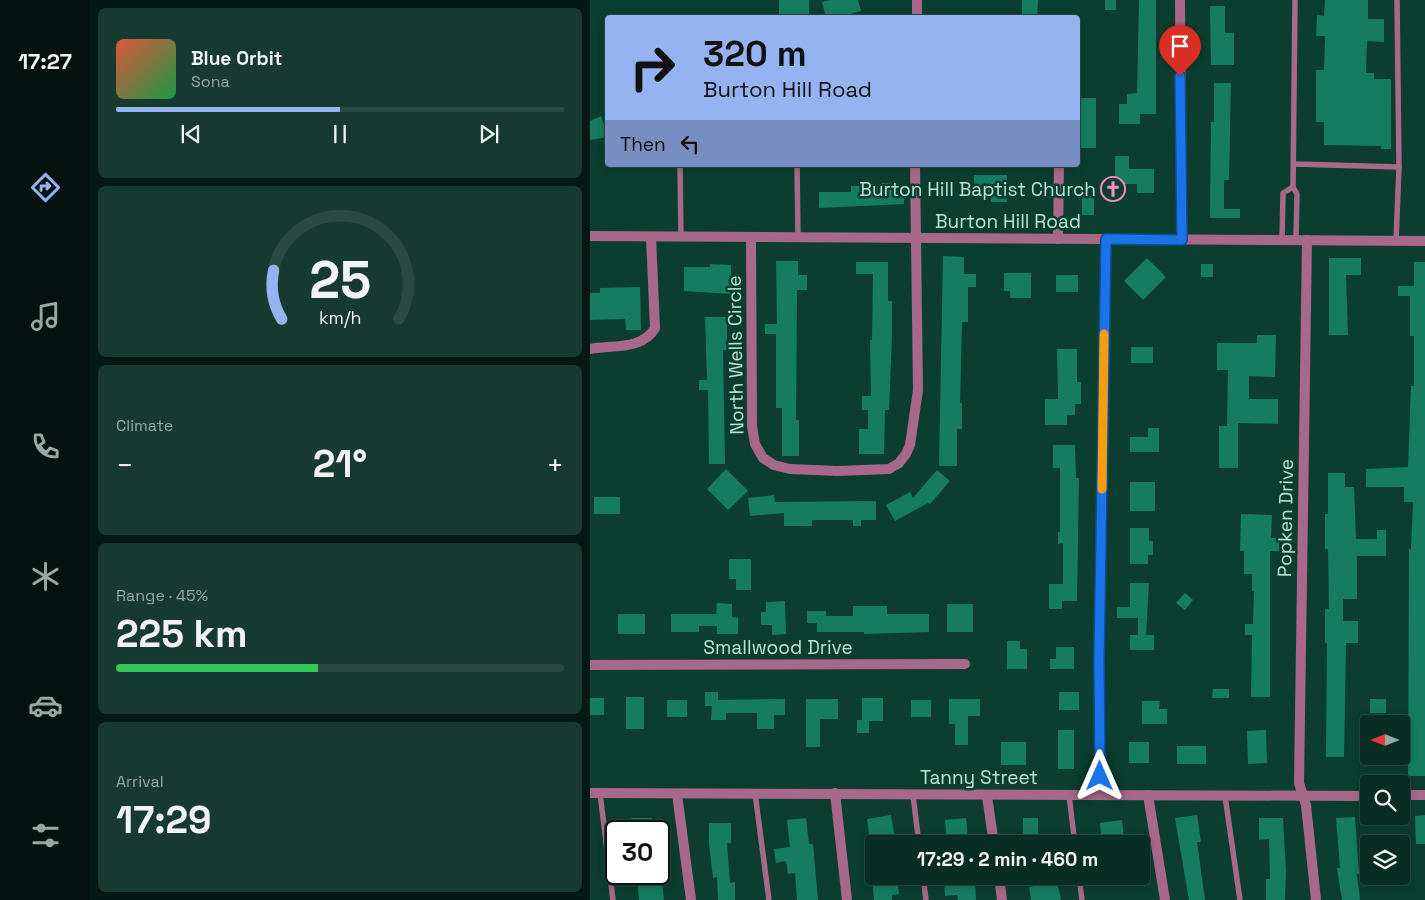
<!DOCTYPE html>
<meta charset="utf-8">
<style>
body{margin:0;font-family:"Space Grotesk",sans-serif;background:#163a30;color:#f1f3f6;height:100vh;display:flex;flex-direction:column;font-size:19px;white-space:nowrap}
*{box-sizing:border-box;margin:0}
p{font-size:16px;color:#98a8a6}
.icon{flex:none;width:28px;height:28px;fill:none;stroke:currentColor;stroke-width:2;stroke-linecap:round;stroke-linejoin:round}
.map{position:relative;flex:1;overflow:hidden}
.drawer{display:flex;flex-direction:column;gap:8px;padding:8px;background:#041913;width:500px}
.drawer>*{flex:none}
.guide{position:absolute;left:15px;top:15px;width:475px;height:152px;border-radius:5px;box-shadow:0 2px 8px #0003,0 0 0 1px #294a41;background:#95b2f1;color:#111;overflow:hidden}
.needle{width:32px;rotate:270deg}
.controls{position:absolute;left:770px;top:715px;display:grid;gap:10px}
.controls a{display:grid;place-items:center;width:50px;height:50px;border-radius:5px;background:#082e23;box-shadow:0 2px 8px #0003,0 0 0 1px #294a41;font-size:25px}
.speed{position:absolute;left:15px;top:820px;display:flex;gap:10px;font-size:25px;font-weight:700;text-align:center}
.speed>*{display:grid;place-content:center;width:65px;height:65px;border-radius:50%;background:#082e23;box-shadow:0 2px 8px #0003,0 0 0 1px #294a41;line-height:1}
.speed .limit{border:2px solid #111;border-radius:8px;background:#fff;color:#111}
.pin{position:absolute;display:grid;place-items:center;width:42px;height:42px;color:#fff;margin:-51px -21px;border-radius:50% 50% 50% 0;rotate:-45deg;box-shadow:0 0 5px #0007}
.pin .icon{rotate:45deg}
.me{position:absolute;width:55px;margin:-28px;rotate:0deg;stroke-linejoin:round;filter:drop-shadow(0 0 4px #0008)}
.turn{display:flex;align-items:center;gap:18px;height:105px;padding:0 15px;font-size:22px}
.turn .icon{width:65px;height:65px;stroke-width:2.5}
.turn b{display:block;font-size:35px;line-height:42px}
.then{display:flex;align-items:center;height:48px;padding:0 15px;background:#0003;gap:10px;font-size:19px}
.big{font-size:38px;font-weight:700;line-height:1.1}
.drawer .card{flex:1;display:flex;flex-direction:column;justify-content:center;gap:8px;min-width:0;padding:0 18px;border-radius:8px;background:#163a30}
.drawer .dial{align-items:center;gap:0}
.dial svg{height:130px;overflow:visible;fill:none;stroke:#294a41;stroke-width:7;stroke-linecap:round;text-anchor:middle}
.dial text{fill:#f1f3f6;stroke:none}
.song{display:flex;align-items:center;gap:15px}
.cover{width:60px;height:60px;border-radius:8px;background:linear-gradient(135deg,hsl(10 70% 55%),hsl(140 70% 35%))}
.played{height:5px;border-radius:2px;background:linear-gradient(90deg,#95b2f1 50%,#294a41 50%)}
.keys{display:flex;justify-content:space-around;direction:ltr}
.heat{display:flex;justify-content:space-between;align-items:center;font-size:28px;direction:ltr}
.charge{height:8px;border-radius:4px;background:linear-gradient(90deg,#34c759 45%,#294a41 0)}
.trip{position:absolute;left:275px;top:835px;width:285px;height:50px;border-radius:5px;background:#082e23;box-shadow:0 2px 8px #0003,0 0 0 1px #294a41;font-weight:700;line-height:50px;text-align:center}
main{display:flex;flex:1;min-height:0}
.menu{display:flex;flex-direction:column;width:90px;justify-content:space-around;align-items:center;background:#03120e;color:#98a8a6}
.menu .icon{width:35px;height:35px}
.menu .active{color:#95b2f1}
.menu b{font-size:22px;color:#f1f3f6}
.map>svg:first-child{display:block}
.building{fill:#157c60}
.lines{fill:none;stroke-linecap:round;stroke-linejoin:round}
.service{stroke:#a76987;stroke-width:5.5}
.minor{stroke:#a76987;stroke-width:10}
.tertiary{stroke:#a76987;stroke-width:10}
.route-casing{stroke:#114b97;stroke-width:12}
.route{stroke:#1a73e8;stroke-width:9}
.slow{stroke:#f59e0b;stroke-width:9}
.labels{text-anchor:middle;stroke-width:5;stroke-linejoin:round;paint-order:stroke}
.poi-label{font-size:19px;fill:#bae4d3;stroke:#0b3e2f;text-anchor:end}
.street-label{font-size:19px;fill:#bae4d3;stroke:#0b3e2f}
</style>
<main>
<nav class="menu">
<b>17:27</b>
<svg class="icon active" aria-label="directions" viewBox="0 0 24 24"><path d="M12 3l9 9-9 9-9-9zM9 14v-3h6M13 9l2 2-2 2"/></svg>
<svg class="icon" aria-label="music" viewBox="0 0 24 24"><path d="M9 18V5l10-2v13"/><circle cx="6" cy="18" r="3"/><circle cx="16" cy="16" r="3"/></svg>
<svg class="icon" aria-label="phone" viewBox="0 0 24 24"><path d="M5 4h4l2 5-3 2q2 4 5 5l2-3 5 2v4C11 20 4 13 5 4z"/></svg>
<svg class="icon" aria-label="climate" viewBox="0 0 24 24"><path d="M12 3v18M4 7l16 10M4 17L20 7"/></svg>
<svg class="icon" aria-label="car" viewBox="0 0 24 24"><path d="M5 17H2v-5l4-1 3-4h7l3 4 3 1v5h-3M9 17h6M6 11h13"/><circle cx="7" cy="17" r="2"/><circle cx="17" cy="17" r="2"/></svg>
<svg class="icon" aria-label="filters" viewBox="0 0 24 24"><path d="M4 7h16M4 17h16"/><circle cx="9" cy="7" r="2"/><circle cx="15" cy="17" r="2"/></svg>
</nav>
<section class="drawer">
<div class="card">
<div class="song"><i class="cover"></i><div><b>Blue Orbit</b><p>Sona</p></div></div>
<div class="played"></div>
<div class="keys"><svg class="icon" aria-label="previous" viewBox="0 0 24 24"><path d="M18 5L8 12l10 7zM5 5v14"/></svg><svg class="icon" aria-label="pause" viewBox="0 0 24 24"><path d="M8 5v14M16 5v14"/></svg><svg class="icon" aria-label="next" viewBox="0 0 24 24"><path d="M6 5l10 7-10 7zM19 5v14"/></svg></div>
</div>
<div class="card dial"><svg viewBox="0 0 100 80">
<path d="M14 69A42 42 0 1 1 86 69"/>
<path d="M14 69A42 42 0 0 1 9 39" stroke="#95b2f1"/>
<text x="50" y="56" font-size="32" font-weight="700">25</text>
<text x="50" y="72" font-size="11">km/h</text>
</svg></div>
<div class="card"><p>Climate</p>
<div class="heat"><a>−</a><b class="big">21°</b><a>+</a></div>
</div>
<div class="card"><p>Range · 45%</p><b class="big">225 km</b><div class="charge"></div></div>
<div class="card"><p>Arrival</p><b class="big">17:29</b></div>
</section>
<div class="map">
<svg width="835" height="900" viewBox="0 0 835 900">
<rect width="100%" height="100%" fill="#0b3e2f"/>
<g class="building">
<rect x="189" y="0" width="30" height="18"/>
<polygon points="241,0 268,0 271,11 247,18 236,18 232,2"/>
<polygon points="432,0 448,0 447,16 432,16"/>
<rect x="515" y="0" width="11" height="10"/>
<polygon points="549,0 566,0 566,114 550,114 550,124 529,124 529,104 537,104 537,94 547,93"/>
<polygon points="735,0 778,0 778,19 794,19 794,42 777,41 776,73 784,73 784,79 801,79 801,149 791,149 791,146 734,145 734,122 726,122 726,70 734,70 735,36 726,36 727,15 734,16"/>
<polygon points="620,6 635,6 635,33 644,33 644,65 621,65"/>
<polygon points="624,83 641,83 639,180 634,180 634,209 650,209 650,218 620,218 621,122 624,122"/>
<rect x="488" y="98" width="18" height="50"/>
<polygon points="11,116 18,137 0,140 0,121"/>
<polygon points="525,156 539,156 539,169 564,169 564,193 547,193 547,184 525,184"/>
<polygon points="384,175 417,175 417,202 401,202 401,196 384,196"/>
<polygon points="291,183 307,183 307,194 314,194 314,204 229,208 229,192 261,192 261,186 291,186"/>
<rect x="492" y="196" width="12" height="19"/>
<polygon points="353,256 374,257 374,274 386,274 386,287 378,287 378,322 372,322 370,403 372,403 372,429 367,429 367,466 349,466"/>
<polygon points="557,258 576,277 553,300 534,281"/>
<polygon points="739,258 771,258 771,275 756,275 758,335 739,335"/>
<polygon points="186,261 208,261 208,275 217,275 217,290 207,290 206,420 209,420 209,456 192,456 192,408 186,408 186,334 175,334 175,324 187,324"/>
<polygon points="266,262 298,262 298,301 302,301 302,336 299,410 295,410 294,454 269,454 269,429 278,429 278,410 272,410 272,396 281,396 280,340 282,340 283,274 266,274"/>
<polygon points="824,262 835,262 835,776 818,776 819,549 821,549 823,502 814,502 814,487 776,487 776,469 818,467 821,386 824,386 824,336 820,336 820,296 808,296 808,286 824,286"/>
<polygon points="120,264 141,265 141,294 94,291 94,267 120,267"/>
<rect x="611" y="264" width="12" height="13"/>
<polygon points="414,273 441,273 441,298 420,298 420,291 414,291"/>
<rect x="466" y="275" width="22" height="17"/>
<polygon points="50,287 51,330 36,330 35,319 0,320 0,293 10,293 10,288"/>
<polygon points="115,317 137,317 137,350 133,350 135,464 119,464 118,390 109,390 109,380 117,380"/>
<polygon points="667,335 686,335 685,377 659,376 659,399 688,399 688,424 648,423 648,468 629,468 629,426 637,426 638,370 627,370 627,343 667,343"/>
<rect x="541" y="347" width="22" height="16"/>
<polygon points="467,349 487,349 487,382 491,382 491,404 485,404 485,415 477,415 477,425 455,425 455,399 468,399"/>
<polygon points="558,428 569,428 569,452 540,452 540,437 558,437"/>
<polygon points="463,445 485,445 486,478 489,478 487,601 472,601 472,609 459,609 459,584 473,584 473,543 468,544 468,532 470,532 470,468 463,468"/>
<polygon points="136,469 158,491 138,510 117,489"/>
<polygon points="347,470 360,481 340,504 338,503 305,521 296,505 320,492 323,498"/>
<polygon points="738,473 755,473 755,487 764,487 766,539 787,539 787,530 796,530 796,556 767,556 767,599 753,599 753,621 768,621 768,643 756,643 754,757 736,757 737,643 735,643 735,609 739,609 738,549 735,549 735,514 738,514"/>
<rect x="540" y="482" width="25" height="29"/>
<polygon points="184,495 185,502 286,501 286,520 271,520 271,526 263,526 263,520 222,520 222,526 194,526 194,513 160,516 158,498"/>
<rect x="4" y="497" width="26" height="17"/>
<polygon points="651,514 682,515 681,538 689,538 689,551 680,551 680,697 661,697 662,635 655,635 655,624 663,624 664,591 662,591 662,574 654,574 654,551 650,551"/>
<polygon points="540,528 559,528 559,541 563,541 563,555 558,555 558,564 540,564"/>
<polygon points="139,559 161,559 161,590 146,590 146,579 139,579"/>
<polygon points="540,583 559,583 556,635 564,635 564,650 540,650 540,635 548,635 548,618 527,618 527,607 540,607"/>
<polygon points="595,593 603,600 595,610 586,603"/>
<polygon points="195,601 196,634 182,635 182,625 171,625 171,612 176,612 176,602"/>
<polygon points="127,603 142,604 142,617 148,618 148,634 127,634 127,626 109,626 109,632 81,632 81,614 126,614"/>
<rect x="357" y="604" width="26" height="28"/>
<polygon points="263,606 297,606 297,614 339,614 339,632 274,634 274,632 227,632 227,623 217,623 217,611 236,611 236,616 263,616"/>
<rect x="28" y="614" width="27" height="20"/>
<polygon points="417,641 430,641 430,649 437,649 437,669 417,669"/>
<polygon points="466,647 484,647 484,669 460,669 460,659 466,659"/>
<polygon points="623,689 639,689 639,698 622,698"/>
<polygon points="115,692 128,692 128,700 195,699 195,715 184,715 184,729 167,729 167,713 136,713 136,720 121,720 122,706 115,706"/>
<rect x="469" y="692" width="20" height="18"/>
<rect x="36" y="697" width="18" height="32"/>
<rect x="0" y="698" width="14" height="17"/>
<polygon points="272,698 293,698 293,721 279,721 279,733 267,733 267,720 272,720"/>
<polygon points="216,699 248,699 248,719 230,719 230,747 216,747"/>
<polygon points="359,699 390,699 390,716 378,716 378,745 365,745 365,724 359,724"/>
<rect x="780" y="699" width="16" height="14"/>
<rect x="77" y="700" width="20" height="17"/>
<rect x="321" y="700" width="20" height="17"/>
<polygon points="552,701 570,701 569,709 577,709 577,724 552,724"/>
<rect x="468" y="730" width="16" height="39"/>
<polygon points="676,730 677,763 658,764 657,731"/>
<rect x="411" y="742" width="25" height="23"/>
<rect x="539" y="742" width="20" height="21"/>
<rect x="587" y="746" width="29" height="18"/>
<polygon points="301,815 305,839 280,842 277,819"/>
<polygon points="607,815 611,842 607,842 615,900 599,900 585,818"/>
<polygon points="835,815 835,844 826,844 825,816"/>
<polygon points="765,817 769,874 767,874 770,900 752,900 747,868 750,868 746,818"/>
<rect x="41" y="818" width="21" height="13"/>
<polygon points="216,818 219,844 223,844 228,900 207,900 205,873 198,874 196,861 186,863 184,849 200,847 197,820"/>
<polygon points="376,818 378,839 357,841 355,820"/>
<rect x="433" y="818" width="15" height="21"/>
<polygon points="669,818 693,818 696,871 695,900 676,900 676,879 680,879 679,839 669,840"/>
<polygon points="532,820 534,841 512,843 510,823"/>
<polygon points="119,823 141,823 141,843 137,843 140,883 145,882 145,900 128,900 127,877 123,878 119,843"/>
<polygon points="71,875 74,900 49,900 47,878"/>
<polygon points="299,877 299,885 308,885 309,894 302,895 302,900 284,900 282,879"/>
<polygon points="385,877 386,900 368,900 367,895 355,896 354,879"/>
<polygon points="467,882 471,900 441,900 439,887"/>
</g>
<g class="lines">
<g class="service">
<polyline points="705,0 703,187 707,194 706,240"/>
<polyline points="704,164 809,167 807,0"/>
<polyline points="90,165 91,237"/>
<polyline points="207,165 208,237"/>
<polyline points="692,240 693,193 703,187"/>
<polyline points="806,241 809,167"/>
<polyline points="10,793 23,900"/>
<polyline points="165,793 179,900"/>
<polyline points="323,795 329,844"/>
<polyline points="479,795 485,844"/>
<polyline points="635,796 650,900"/>
<polyline points="333,876 336,900"/>
<polyline points="489,876 492,900"/>
</g>
<g class="minor">
<polyline points="590,0 592,240"/>
<polyline points="327,18 327,0"/>
<polyline points="161,237 162,426 165,444 173,458 184,465 200,469 247,471 299,469 309,463 316,454 320,445 328,390 325,165"/>
<polyline points="468,239 469,165"/>
<polyline points="717,240 709,783 716,805 726,900"/>
<path d="M 0,349 C 22,345 53,350 65,328 L 61,237"/>
<polyline points="0,665 375,664"/>
<polyline points="0,793 779,796"/>
<polyline points="245,793 257,900"/>
<polyline points="87,794 101,900"/>
<polyline points="510,795 509,660 516,239"/>
<polyline points="558,795 575,900"/>
<polyline points="811,795 835,795"/>
<polyline points="397,796 404,844"/>
<polyline points="409,876 412,900"/>
</g>
<polyline class="tertiary" points="0,236 835,241"/>
</g>
<g class="lines">
<defs>
<polyline id="route" points="510,776 509,660 516,239 592,240 590,76"/>
</defs>
<use href="#route" class="route-casing"/>
<use href="#route" class="route"/>
<polyline class="slow" points="512,489 514,334"/>
</g>
<defs>
<symbol id="church-ring" viewBox="-11 -11 22 22"><circle r="9.5" fill="#0b3e2f" stroke="#fa8fc6" stroke-width="1.5"/><path d="M-1.2-6h2.4v3.5h3.3v2.4h-3.3V6h-2.4V-.1h-3.3v-2.4h3.3Z" fill="#fa8fc6"/></symbol>
</defs>
<g fill-rule="evenodd">
<use href="#church-ring" x="509" y="175" width="28" height="28"/>
</g>
<g class="labels">
<g class="poi-label">
<text x="506" y="196">Burton Hill Baptist Church</text>
</g>
<g class="street-label">
<text x="418" y="228">Burton Hill Road</text>
<text transform="translate(145 355) rotate(-91)" y="7">North Wells Circle</text>
<text transform="translate(695 518) rotate(-89)" y="7">Popken Drive</text>
<text x="188" y="654">Smallwood Drive</text>
<text x="389" y="784">Tanny Street</text>
</g>
</g>
</svg>
<div class="controls">
<a><svg class="needle" viewBox="-14 -14 28 28"><path d="M0-13l5 13h-10z" fill="#e53935"/><path d="M0 13l5-13h-10z" fill="#98a8a6"/></svg></a>
<a><svg class="icon" aria-label="search" viewBox="0 0 24 24"><circle cx="10" cy="10" r="6"/><path d="M15 15l6 6"/></svg></a>
<a><svg class="icon" aria-label="layers" viewBox="0 0 24 24"><path d="M12 4l9 5-9 5-9-5zM3 14l9 5 9-5"/></svg></a>
</div>
<div class="speed"><div class="limit">30</div></div>
<div class="pin" style="left:590px;top:76px;background:#d93025"><svg class="icon" aria-label="arrive" viewBox="0 0 24 24"><path d="M6 21V4h12l-3 4 3 4H6"/></svg></div>
<svg class="me" style="left:510px;top:776px" viewBox="-20 -20 40 40"><path d="M0-17L14 15 0 8-14 15z" fill="#1a73e8" stroke="#fff" stroke-width="4"/></svg>
<div class="trip">17:29 · 2 min · 460 m</div>
<div class="guide">
<div class="turn"><svg class="icon" aria-label="right" viewBox="0 0 24 24"><path d="M7 20v-9h11M14 6l5 5-5 5"/></svg><div><b>320 m</b>Burton Hill Road</div></div>
<div class="then">Then<svg class="icon" aria-label="left" viewBox="0 0 24 24"><path d="M17 20v-9H6M10 6l-5 5 5 5"/></svg></div>
</div>
</div>
</main>
